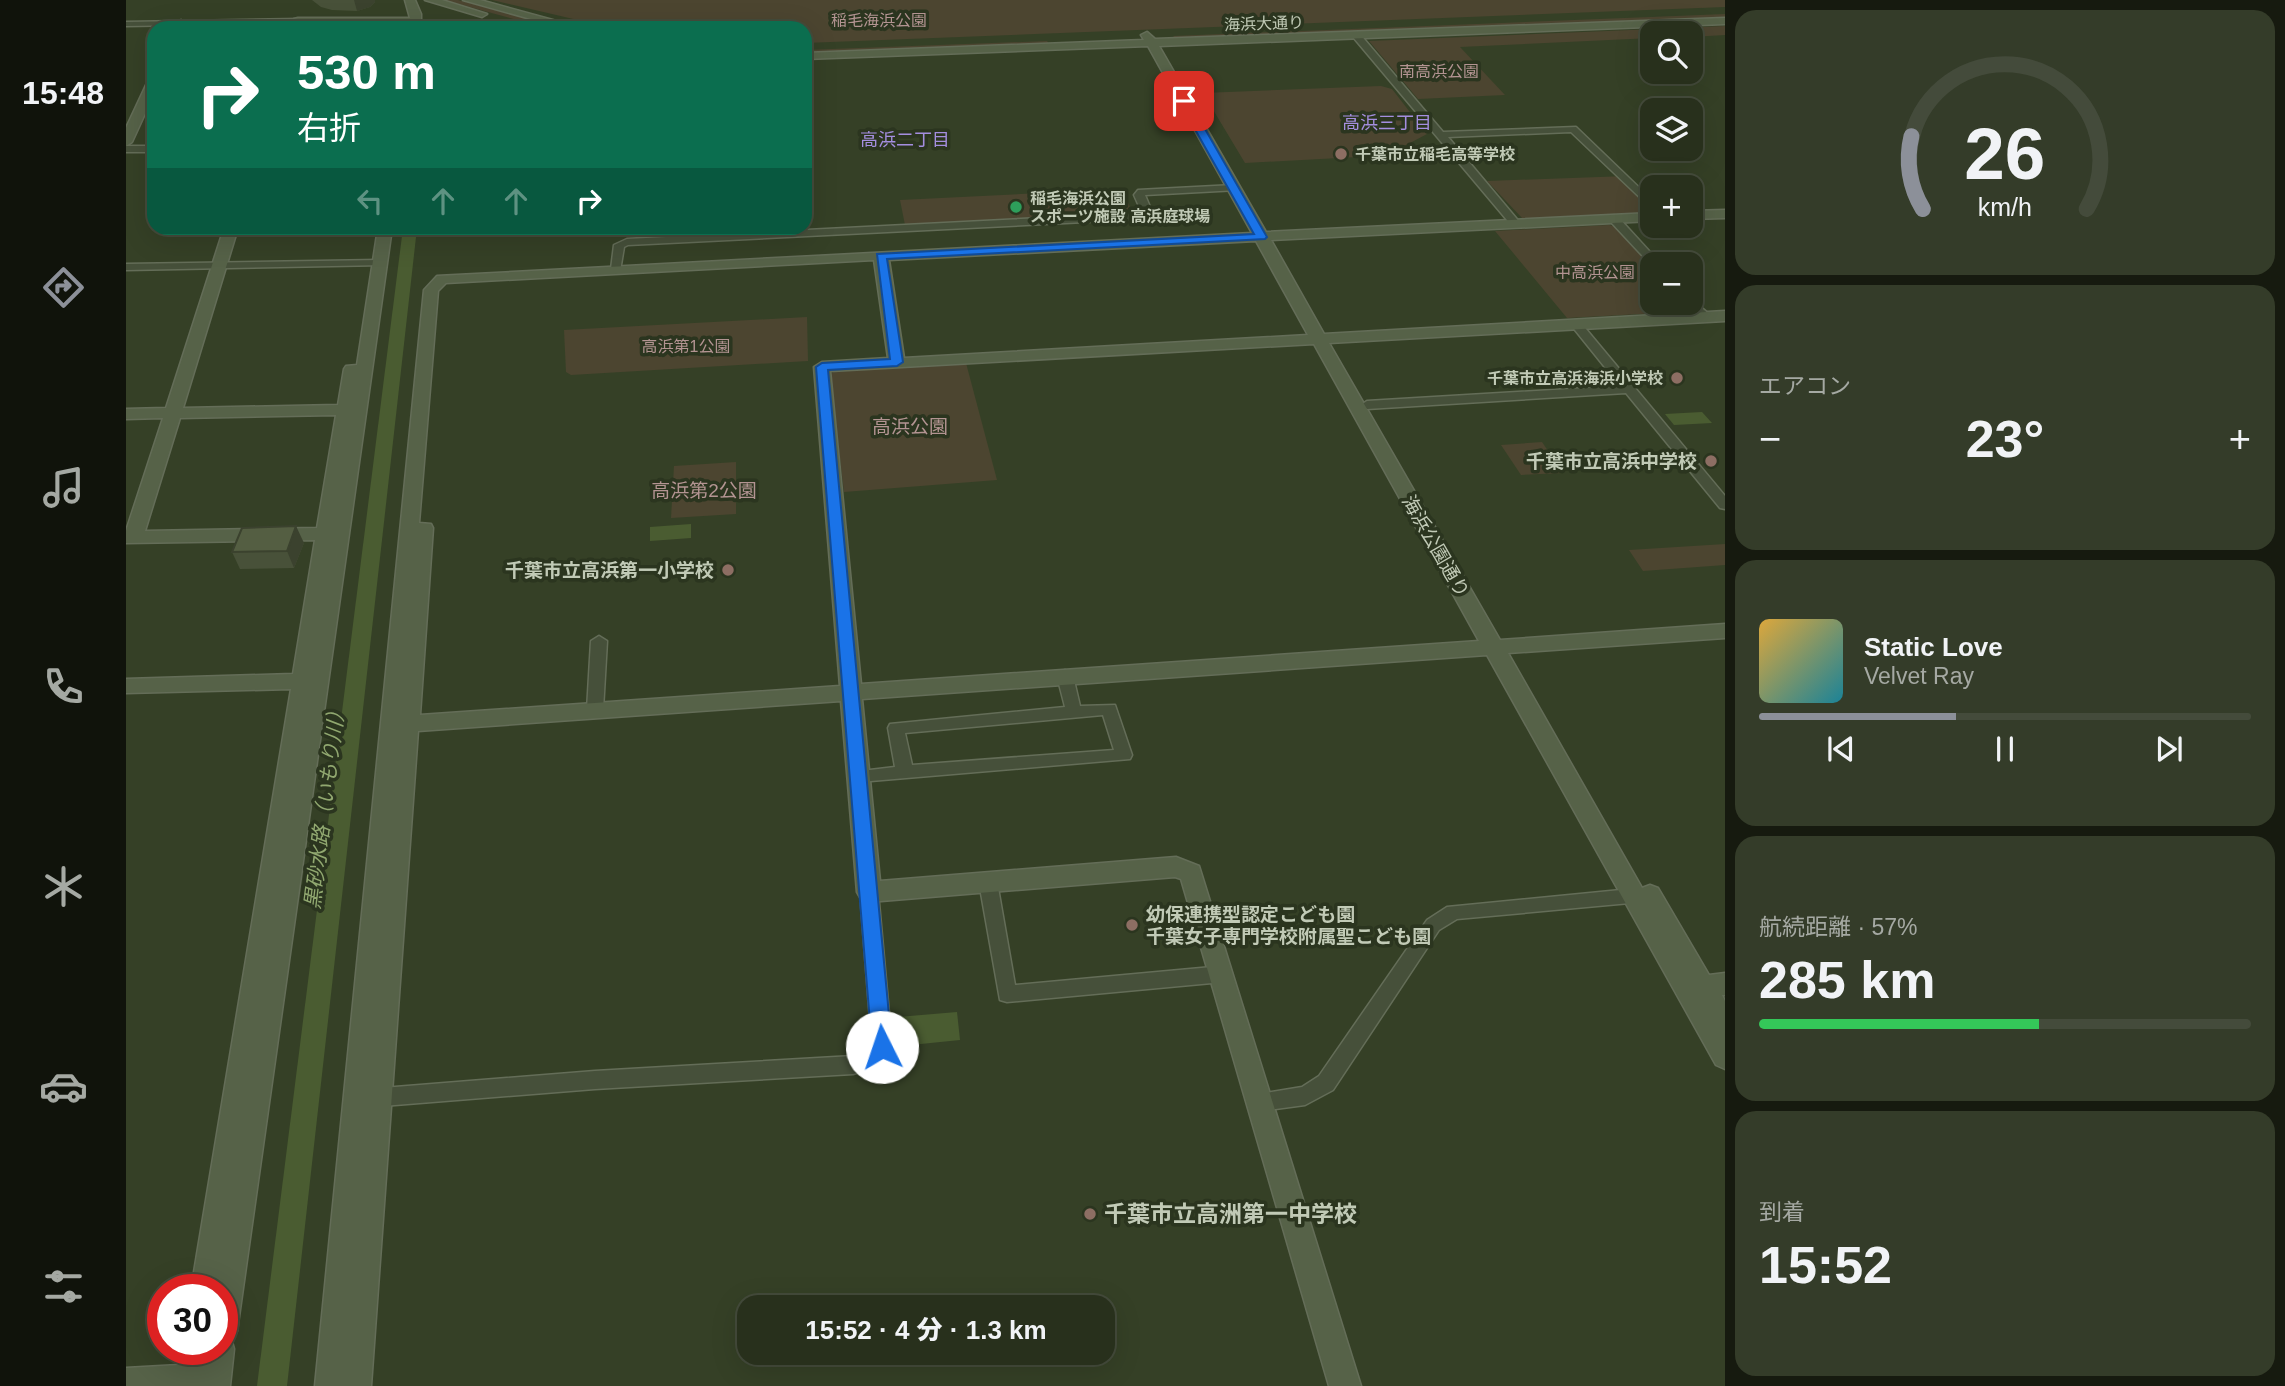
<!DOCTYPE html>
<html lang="ja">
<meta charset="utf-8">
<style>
body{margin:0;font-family:Helvetica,"Noto Sans JP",sans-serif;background:#343c29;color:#f1f3f6;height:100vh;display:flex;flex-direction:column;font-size:26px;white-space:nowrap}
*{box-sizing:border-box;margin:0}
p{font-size:23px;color:#a5a9a3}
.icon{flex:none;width:38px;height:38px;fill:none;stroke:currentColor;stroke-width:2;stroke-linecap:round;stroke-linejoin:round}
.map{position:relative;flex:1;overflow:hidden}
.side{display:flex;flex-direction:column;gap:10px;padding:10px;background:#161a0f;width:560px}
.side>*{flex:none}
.guide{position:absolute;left:21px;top:21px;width:665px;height:214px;border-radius:21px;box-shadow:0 7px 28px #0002,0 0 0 2px #444b3b;background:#0b6e4f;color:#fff;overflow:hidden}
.controls{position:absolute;left:1514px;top:21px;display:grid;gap:14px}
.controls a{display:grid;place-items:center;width:63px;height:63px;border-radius:14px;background:#28301c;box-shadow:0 7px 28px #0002,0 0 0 2px #444b3b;font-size:35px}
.speed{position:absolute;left:21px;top:1274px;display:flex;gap:14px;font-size:35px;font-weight:700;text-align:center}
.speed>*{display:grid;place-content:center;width:91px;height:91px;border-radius:50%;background:#28301c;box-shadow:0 7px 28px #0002,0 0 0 2px #444b3b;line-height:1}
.speed .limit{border:10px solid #d22;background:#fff;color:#111}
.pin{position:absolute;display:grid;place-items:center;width:60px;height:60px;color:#fff;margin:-30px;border-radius:14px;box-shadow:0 4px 10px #0006}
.me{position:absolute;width:77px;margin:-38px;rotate:356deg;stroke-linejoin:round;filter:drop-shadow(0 0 5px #0008)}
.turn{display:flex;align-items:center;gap:24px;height:147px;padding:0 35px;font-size:32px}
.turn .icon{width:91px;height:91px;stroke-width:2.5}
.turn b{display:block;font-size:49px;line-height:60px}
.lanes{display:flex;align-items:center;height:66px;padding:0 35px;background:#0003;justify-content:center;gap:35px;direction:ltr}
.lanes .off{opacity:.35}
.big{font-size:52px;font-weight:800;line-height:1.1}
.side .widget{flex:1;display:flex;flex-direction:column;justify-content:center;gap:10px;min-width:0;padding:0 24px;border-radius:21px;background:#343c29}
.side .dial{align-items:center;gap:0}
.dial svg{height:182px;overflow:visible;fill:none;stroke:#444b3b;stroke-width:7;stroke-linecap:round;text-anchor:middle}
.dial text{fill:#f1f3f6;stroke:none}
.song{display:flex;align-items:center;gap:21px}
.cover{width:84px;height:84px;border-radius:10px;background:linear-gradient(135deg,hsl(40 70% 55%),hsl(190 70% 35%))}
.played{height:7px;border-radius:4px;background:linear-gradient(90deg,#8c9099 40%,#444b3b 40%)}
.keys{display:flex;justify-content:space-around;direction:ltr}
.heat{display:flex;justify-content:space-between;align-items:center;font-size:38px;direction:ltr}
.charge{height:10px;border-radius:5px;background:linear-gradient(90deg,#34c759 57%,#444b3b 0)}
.trip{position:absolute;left:611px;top:1295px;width:378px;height:70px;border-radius:21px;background:#28301c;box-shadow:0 7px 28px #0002,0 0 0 2px #444b3b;font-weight:800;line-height:70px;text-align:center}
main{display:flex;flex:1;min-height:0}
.dock{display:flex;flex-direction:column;width:126px;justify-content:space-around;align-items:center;background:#10130b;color:#a5a9a3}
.dock .icon{width:49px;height:49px}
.dock .active{color:#8c9099}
.dock b{font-size:32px;color:#f1f3f6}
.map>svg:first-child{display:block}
.green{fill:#4c4530}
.water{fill:#4a5c31}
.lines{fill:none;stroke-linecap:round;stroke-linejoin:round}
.street-casing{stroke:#646d58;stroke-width:3}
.secondary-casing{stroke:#646d58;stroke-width:3}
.street{fill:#46503a;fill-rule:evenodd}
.secondary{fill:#566248;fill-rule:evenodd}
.wall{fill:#485139}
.shaded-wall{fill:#3b422e}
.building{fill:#545e42;stroke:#3b422e;stroke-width:2}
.route{fill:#1a73e8;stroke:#114b97;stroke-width:2}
.education-dot{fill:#8d6e63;stroke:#2b351f;stroke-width:2.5}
.leisure-dot{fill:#2e9e5b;stroke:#2b351f;stroke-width:2.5}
.labels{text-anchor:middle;stroke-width:7;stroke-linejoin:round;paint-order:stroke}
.far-park-label{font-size:16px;fill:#b39492;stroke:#2b351f}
.far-street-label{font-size:16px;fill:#c1cab6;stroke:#2b351f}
.far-poi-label{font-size:16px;font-weight:bold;fill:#c1cab6;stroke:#2b351f;text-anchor:start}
.far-neighbourhood-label{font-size:18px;fill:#a48edf;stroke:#2b351f}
.park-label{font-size:19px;fill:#b39492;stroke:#2b351f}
.poi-label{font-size:19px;font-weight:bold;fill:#c1cab6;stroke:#2b351f;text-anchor:end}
.street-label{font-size:19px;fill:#c1cab6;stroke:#2b351f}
.water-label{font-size:21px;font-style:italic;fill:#91a870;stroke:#2b351f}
.near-poi-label{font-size:23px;font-weight:bold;fill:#c1cab6;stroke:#2b351f;text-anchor:start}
</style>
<main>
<nav class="dock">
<b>15:48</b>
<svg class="icon active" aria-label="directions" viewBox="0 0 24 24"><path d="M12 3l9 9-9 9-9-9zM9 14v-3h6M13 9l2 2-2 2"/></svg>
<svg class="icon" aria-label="music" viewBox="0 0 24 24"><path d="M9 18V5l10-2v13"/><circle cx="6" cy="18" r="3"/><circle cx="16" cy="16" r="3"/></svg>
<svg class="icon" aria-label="phone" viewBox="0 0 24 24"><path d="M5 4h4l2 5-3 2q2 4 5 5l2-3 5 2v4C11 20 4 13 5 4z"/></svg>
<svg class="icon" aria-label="climate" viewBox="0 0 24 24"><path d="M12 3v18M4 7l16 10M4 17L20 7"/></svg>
<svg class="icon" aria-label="car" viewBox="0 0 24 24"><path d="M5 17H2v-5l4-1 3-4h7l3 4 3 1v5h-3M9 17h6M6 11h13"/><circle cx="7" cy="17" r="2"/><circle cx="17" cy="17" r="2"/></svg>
<svg class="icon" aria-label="filters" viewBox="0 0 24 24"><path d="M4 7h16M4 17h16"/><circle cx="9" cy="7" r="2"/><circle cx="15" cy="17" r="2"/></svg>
</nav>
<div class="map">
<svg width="1599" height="1386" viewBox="0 0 1599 1386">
<rect width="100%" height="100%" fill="#354026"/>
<g class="green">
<polygon points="318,0 332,0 441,28 421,28"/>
<polygon points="366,0 1599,0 1599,7 679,43 679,28 486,28"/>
<polygon points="1599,14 1599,19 1050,39 1047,36"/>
<polygon points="1599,26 1599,35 1565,37 1564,33 1526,33 1526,38 1334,47 1379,95 1292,99 1243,41"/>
<polygon points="921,41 924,45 679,55 679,50"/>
<polygon points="1255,86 1266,89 1301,134 1267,152 1268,155 1119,163 1077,93"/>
<polygon points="1501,176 1526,205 1526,212 1397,219 1361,181"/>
<polygon points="996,189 1007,214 779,225 774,200"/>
<polygon points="1483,225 1491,227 1526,265 1526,303 1562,303 1570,311 1441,318 1369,231"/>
<polygon points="681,317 682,361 445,375 440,372 438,330"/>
<polygon points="840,363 871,480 718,492 704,375 711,369"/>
<polygon points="1416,442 1437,473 1395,475 1375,445"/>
<polygon points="610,462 610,514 545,518 548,466"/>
<polygon points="1599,544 1599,565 1517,571 1503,550"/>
</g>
<g class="water">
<polygon points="277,228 291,228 161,1386 131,1386"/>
<polygon points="1576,412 1586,423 1548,425 1539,414"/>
<polygon points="565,524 565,538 524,541 524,527"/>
<polygon points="831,1012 834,1040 775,1046 772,1017"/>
</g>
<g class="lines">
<defs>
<g id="street">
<polygon points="175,19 176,21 172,23 0,26 0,22"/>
<polygon points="1227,33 1233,33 1317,132 1450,127 1526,200 1526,209 1445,132 1322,137 1395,224 1386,226 1227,37"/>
<rect x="0" y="146" width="28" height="6"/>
<polygon points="1108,185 1112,186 1112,190 1019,195 1027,214 1019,219 502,245 498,247 494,271 485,269 488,245 501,239 1016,213 1008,195 1012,190"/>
<polygon points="1484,217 1492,217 1535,264 1526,266 1484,221"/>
<polygon points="254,260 259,263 258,265 0,270 0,264"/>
<polygon points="1564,298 1584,315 1584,319 1576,319 1560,303 1564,303"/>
<polygon points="1451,322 1455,323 1599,496 1599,509 1594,508 1500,393 1241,409 1235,405 1241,401 1494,386 1445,325"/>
<polygon points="473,636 481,641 477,710 469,716 461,710 465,641"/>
<path d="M 939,670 L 947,676 L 954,706 L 989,705 L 1006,755 L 1004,759 L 733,782 L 727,780 L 725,776 L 727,772 L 769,767 L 762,728 L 764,724 L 939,707 L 931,676 ZM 977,715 L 988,750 L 786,765 L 779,733 Z"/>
<polygon points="862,875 868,877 871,882 889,985 1097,966 1104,968 1106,974 1104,980 1097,982 881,1002 874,1000 853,882 856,877"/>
<polygon points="743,885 749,887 752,892 766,1047 755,1066 727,1074 469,1089 244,1107 237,1105 234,1098 237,1091 244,1089 469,1071 727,1056 742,1052 746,1046 734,892 737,887"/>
<polygon points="1515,888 1521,890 1524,895 1521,900 1515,902 1331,919 1313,930 1207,1090 1179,1105 1135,1111 1128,1109 1125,1102 1128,1095 1176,1087 1193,1076 1301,920 1321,907"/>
</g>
<g id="secondary">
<polygon points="279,0 289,0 295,14 295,28 283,28 284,23 177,24 176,28 164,28 168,19 172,18 284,18"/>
<polygon points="299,0 316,0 361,14 356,17"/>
<polygon points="337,0 354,0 456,28 437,28"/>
<path d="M 1599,18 L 1599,24 L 1033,46 L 1140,232 L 1526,213 L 1526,221 L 1145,240 L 1198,334 L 1599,311 L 1599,321 L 1203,343 L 1374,640 L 1599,624 L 1599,638 L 1382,653 L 1516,888 L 1524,885 L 1532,888 L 1583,975 L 1599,973 L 1599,995 L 1596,995 L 1599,1001 L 1599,1069 L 1590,1065 L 1361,655 L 736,699 L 754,881 L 1050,857 L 1073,866 L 1235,1386 L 1203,1386 L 1055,879 L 1049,877 L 743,902 L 735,899 L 731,892 L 715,701 L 292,731 L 245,1386 L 189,1386 L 298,290 L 311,276 L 1126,233 L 1022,46 L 679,59 L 679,53 L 1018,40 L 1015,35 L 1021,32 L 1029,39 ZM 1130,241 L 1182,335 L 778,358 L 763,260 ZM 748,260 L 762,358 L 696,362 L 688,367 L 714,686 L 294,715 L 307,528 L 305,524 L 293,523 L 312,291 L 320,283 ZM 1188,344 L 1353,641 L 735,684 L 704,371 Z"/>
<polygon points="55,20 60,23 58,28 46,28"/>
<polygon points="28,77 28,94 6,142 0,146 0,128 22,81"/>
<polygon points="1599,210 1599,218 1564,219 1564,211"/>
<path d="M 98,228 L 112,228 L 57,408 L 212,405 L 218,369 L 220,366 L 231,365 L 252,228 L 266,228 L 111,1331 L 106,1342 L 108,1349 L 104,1386 L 0,1386 L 0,1368 L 53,1365 L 56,1349 L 96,1349 L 96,1290 L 65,1290 L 165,689 L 0,693 L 0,679 L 167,674 L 189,540 L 0,543 L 0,531 L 37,418 L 0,419 L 0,409 L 40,408 ZM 210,415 L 191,528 L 19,531 L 54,418 Z"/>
</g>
</defs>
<use href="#street" class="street-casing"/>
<use href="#secondary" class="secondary-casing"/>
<use href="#street" class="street"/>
<use href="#secondary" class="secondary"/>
</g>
<g class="wall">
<polygon points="186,0 249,0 249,2 244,7 231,11 206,10 195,7"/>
<polygon points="178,543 168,568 114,569 106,552"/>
</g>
<g class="shaded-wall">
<polygon points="228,0 249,0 249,2 244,7 231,11"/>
<polygon points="170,526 178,543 168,568 161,551"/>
</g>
<polygon class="building" points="170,526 161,551 106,552 116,528"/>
<polygon class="route" points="1058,98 1063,101 1141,237 1139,239 761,259 777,362 771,366 702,370 766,1047 763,1054 756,1056 749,1054 746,1047 690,367 696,363 764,359 751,254 1128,234 1053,101"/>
<g class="education-dot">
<circle cx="1215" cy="154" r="7"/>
<circle cx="1551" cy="378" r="7"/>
<circle cx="1585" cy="461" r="7"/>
<circle cx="602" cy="570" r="7"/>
<circle cx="1006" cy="925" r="7"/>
<circle cx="964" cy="1214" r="7"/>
</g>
<circle class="leisure-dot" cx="890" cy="207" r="7"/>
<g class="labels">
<g class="far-park-label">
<text x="753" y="26">稲毛海浜公園</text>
<text x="1313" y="77">南高浜公園</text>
<text x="1469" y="278">中高浜公園</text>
<text x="560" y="352">高浜第1公園</text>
</g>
<g class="far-street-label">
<text transform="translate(1138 23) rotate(-2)" y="6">海浜大通り</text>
</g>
<g class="far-poi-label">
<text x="1229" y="160">千葉市立稲毛高等学校</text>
<text x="904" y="204">稲毛海浜公園<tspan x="904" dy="18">スポーツ施設 高浜庭球場</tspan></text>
<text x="1537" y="384" text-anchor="end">千葉市立高浜海浜小学校</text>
</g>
<g class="far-neighbourhood-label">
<text x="1261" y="129">高浜三丁目</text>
<text x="779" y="146">高浜二丁目</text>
</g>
<g class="park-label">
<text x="784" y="433">高浜公園</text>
<text x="578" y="497">高浜第2公園</text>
</g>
<g class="poi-label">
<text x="1571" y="468">千葉市立高浜中学校</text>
<text x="588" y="577">千葉市立高浜第一小学校</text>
<text x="1020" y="921" text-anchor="start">幼保連携型認定こども園<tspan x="1020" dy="22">千葉女子専門学校附属聖こども園</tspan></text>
</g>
<g class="street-label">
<text transform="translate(1310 546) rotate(60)" y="7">海浜公園通り</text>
</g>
<g class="water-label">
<text transform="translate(199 805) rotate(-83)" y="7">黒砂水路（いもり川）</text>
</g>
<g class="near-poi-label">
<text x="978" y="1222">千葉市立高洲第一中学校</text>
</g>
</g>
</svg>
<div class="controls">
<a><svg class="icon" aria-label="search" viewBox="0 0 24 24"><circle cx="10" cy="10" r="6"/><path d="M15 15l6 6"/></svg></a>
<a><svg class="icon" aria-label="layers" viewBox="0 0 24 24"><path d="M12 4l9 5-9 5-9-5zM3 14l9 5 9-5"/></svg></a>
<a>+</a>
<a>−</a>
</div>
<div class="speed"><div class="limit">30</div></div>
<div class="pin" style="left:1058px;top:101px;background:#d93025"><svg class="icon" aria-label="arrive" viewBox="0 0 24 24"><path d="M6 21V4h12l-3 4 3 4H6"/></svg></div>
<svg class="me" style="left:756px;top:1047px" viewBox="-20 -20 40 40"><circle r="19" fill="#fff"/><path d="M0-13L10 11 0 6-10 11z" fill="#1a73e8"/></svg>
<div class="trip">15:52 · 4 分 · 1.3 km</div>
<div class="guide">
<div class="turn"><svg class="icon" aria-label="right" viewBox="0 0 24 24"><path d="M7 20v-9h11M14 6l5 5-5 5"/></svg><div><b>530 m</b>右折</div></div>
<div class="lanes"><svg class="icon off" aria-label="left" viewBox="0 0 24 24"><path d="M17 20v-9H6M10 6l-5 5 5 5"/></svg><svg class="icon off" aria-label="ahead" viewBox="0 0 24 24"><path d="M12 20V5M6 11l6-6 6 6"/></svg><svg class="icon off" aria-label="ahead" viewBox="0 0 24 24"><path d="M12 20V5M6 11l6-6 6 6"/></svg><svg class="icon" aria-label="right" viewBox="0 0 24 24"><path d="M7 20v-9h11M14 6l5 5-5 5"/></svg></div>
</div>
</div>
<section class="side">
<div class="widget dial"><svg viewBox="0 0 100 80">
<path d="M14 69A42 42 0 1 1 86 69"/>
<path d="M14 69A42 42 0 0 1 9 37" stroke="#8c9099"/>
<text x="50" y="56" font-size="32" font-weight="700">26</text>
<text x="50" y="72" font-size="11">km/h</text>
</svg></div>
<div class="widget"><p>エアコン</p>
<div class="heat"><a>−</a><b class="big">23°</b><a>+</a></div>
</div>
<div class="widget">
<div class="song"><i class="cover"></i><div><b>Static Love</b><p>Velvet Ray</p></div></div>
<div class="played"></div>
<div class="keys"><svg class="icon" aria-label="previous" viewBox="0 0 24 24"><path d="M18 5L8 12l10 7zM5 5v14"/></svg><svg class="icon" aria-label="pause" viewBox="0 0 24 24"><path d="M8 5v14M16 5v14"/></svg><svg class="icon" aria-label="next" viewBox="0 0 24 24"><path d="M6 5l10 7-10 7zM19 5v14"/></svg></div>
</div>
<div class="widget"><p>航続距離 · 57%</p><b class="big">285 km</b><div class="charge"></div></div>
<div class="widget"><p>到着</p><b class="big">15:52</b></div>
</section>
</main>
